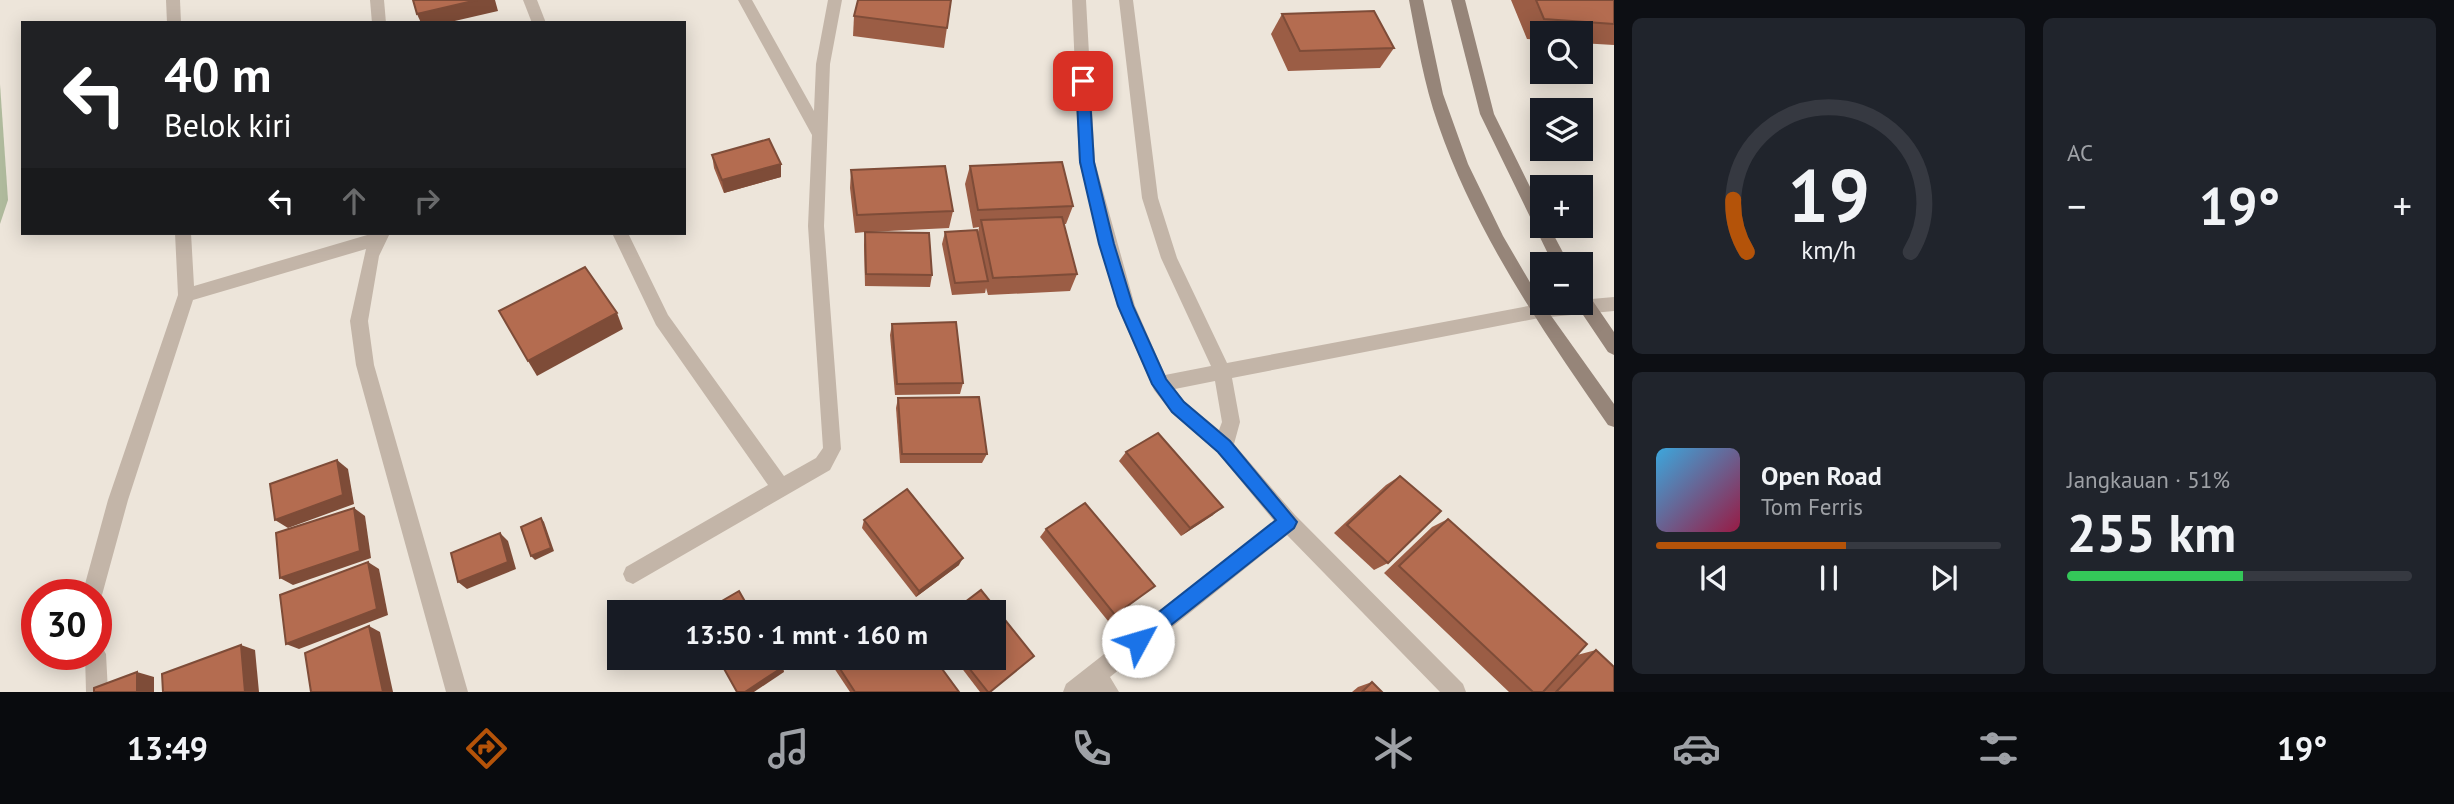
<!DOCTYPE html>
<html lang="id">
<meta charset="utf-8">
<style>
body{margin:0;font-family:"PT Sans",sans-serif;background:#20242c;color:#f1f3f6;height:100vh;display:flex;flex-direction:column;font-size:26px;white-space:nowrap}
*{box-sizing:border-box;margin:0}
p{font-size:23px;color:#9ea1a6}
.icon{flex:none;width:38px;height:38px;fill:none;stroke:currentColor;stroke-width:2;stroke-linecap:round;stroke-linejoin:round}
.map{position:relative;flex:1;overflow:hidden}
.drawer{display:flex;flex-direction:column;gap:18px;padding:18px;background:#0d0f14;width:840px}
.drawer>*{flex:none}
.banner{position:absolute;left:21px;top:21px;width:665px;height:214px;border-radius:0px;box-shadow:0 4px 18px #0003;background:#202124;color:#fff;overflow:hidden}
.controls{position:absolute;left:1530px;top:21px;display:grid;gap:14px}
.controls a{display:grid;place-items:center;width:63px;height:63px;border-radius:0px;background:#171b24;box-shadow:0 4px 18px #0003;font-size:35px}
.speed{position:absolute;left:21px;top:579px;display:flex;gap:14px;font-size:35px;font-weight:700;text-align:center}
.speed>*{display:grid;place-content:center;width:91px;height:91px;border-radius:50%;background:#171b24;box-shadow:0 4px 18px #0003;line-height:1}
.speed .limit{border:10px solid #d22;background:#fff;color:#111}
.pin{position:absolute;display:grid;place-items:center;width:60px;height:60px;color:#fff;margin:-30px;border-radius:14px;box-shadow:0 4px 10px #0006}
.me{position:absolute;width:77px;margin:-38px;rotate:51deg;stroke-linejoin:round;filter:drop-shadow(0 0 5px #0008)}
.turn{display:flex;align-items:center;gap:24px;height:147px;padding:0 28px;font-size:32px}
.turn .icon{width:91px;height:91px;stroke-width:2.5}
.turn b{display:block;font-size:49px;line-height:60px}
.lanes{display:flex;align-items:center;height:66px;padding:0 28px;background:#0003;justify-content:center;gap:35px;direction:ltr}
.lanes .off{opacity:.35}
.big{font-size:52px;font-weight:600;line-height:1.1}
.drawer .tile{flex:1;display:flex;flex-direction:column;justify-content:center;gap:10px;min-width:0;padding:0 24px;border-radius:10px;background:#20242c}
.drawer .dial{align-items:center;gap:0}
.dial svg{height:182px;overflow:visible;fill:none;stroke:#363941;stroke-width:7;stroke-linecap:round;text-anchor:middle}
.dial text{fill:#f1f3f6;stroke:none}
.song{display:flex;align-items:center;gap:21px}
.cover{width:84px;height:84px;border-radius:10px;background:linear-gradient(135deg,hsl(200 70% 55%),hsl(340 70% 35%))}
.played{height:7px;border-radius:4px;background:linear-gradient(90deg,#b45309 55%,#363941 55%)}
.keys{display:flex;justify-content:space-around;direction:ltr}
.heat{display:flex;justify-content:space-between;align-items:center;font-size:38px;direction:ltr}
.charge{height:10px;border-radius:5px;background:linear-gradient(90deg,#34c759 51%,#363941 0)}
.drawer .tiles{flex:1;display:grid;gap:18px;grid-template-columns:repeat(2,1fr)}
.trip{position:absolute;left:607px;top:600px;width:399px;height:70px;border-radius:0px;background:#171b24;box-shadow:0 4px 18px #0003;font-weight:600;line-height:70px;text-align:center}
.menu{display:flex;height:112px;justify-content:space-around;align-items:center;background:#090b0e;color:#9ea1a6}
.menu .icon{width:49px;height:49px}
.menu .active{color:#b45309}
.menu b{font-size:32px;color:#f1f3f6}
main{display:flex;flex:1;min-height:0}
.map>svg:first-child{display:block}
.green{fill:#afba9c}
.lines{fill:none;stroke-linecap:round;stroke-linejoin:round}
.street{fill:#c3b5a8;fill-rule:evenodd}
.secondary{fill:#968579;fill-rule:evenodd}
.wall{fill:#9b5d45}
.shaded-wall{fill:#7e4c38}
.building{fill:#b46c50;stroke:#7e4c38;stroke-width:2}
.route{fill:#1a73e8;stroke:#114b97;stroke-width:2}
</style>
<main>
<div class="map">
<svg width="1614" height="692" viewBox="0 0 1614 692">
<rect width="100%" height="100%" fill="#ede5da"/>
<polygon class="green" points="0,84 8,200 0,224"/>
<g class="lines">
<g class="street">
<polygon points="166,0 180,0 181,23 167,23"/>
<polygon points="370,0 384,0 386,23 372,23"/>
<polygon points="523,0 537,0 546,23 532,23"/>
<polygon points="738,0 752,0 814,111 816,64 828,0 842,0 830,64 824,226 841,449 830,470 633,584 626,581 623,574 626,567 768,485 656,325 612,233 628,233 668,315 784,476 816,458 823,448 808,226 812,135"/>
<path d="M 1072,0 L 1086,0 L 1095,162 L 1135,306 L 1165,375 L 1211,366 L 1161,258 L 1142,198 L 1119,0 L 1133,0 L 1158,198 L 1177,258 L 1227,363 L 1539,304 L 1580,303 L 1580,300 L 1614,297 L 1614,311 L 1539,318 L 1232,378 L 1240,422 L 1234,444 L 1295,515 L 1463,684 L 1466,692 L 1440,692 L 1287,535 L 1110,677 L 1119,692 L 1063,692 L 1066,684 L 1274,521 L 1217,452 L 1172,413 L 1154,390 L 1117,306 L 1079,162 ZM 1215,381 L 1222,422 L 1219,430 L 1184,401 L 1175,389 Z"/>
<polygon points="175,233 191,233 194,286 374,233 390,233 379,256 368,321 374,365 468,692 446,692 356,365 350,321 366,249 193,300 128,500 102,595 96,603 96,595 82,595 108,500 178,295"/>
<polygon points="96,644 102,647 106,654 108,692 86,692 85,654 96,654"/>
</g>
<g class="secondary">
<path d="M 1409,0 L 1423,0 L 1443,94 L 1468,164 L 1503,236 L 1542,303 L 1614,404 L 1614,427 L 1608,425 C 1542,330 1476,234 1438,124 C 1424,84 1417,42 1409,0 Z"/>
<polygon points="1451,0 1465,0 1494,114 1542,211 1542,226 1549,226 1569,264 1553,264 1480,114"/>
<polygon points="1580,289 1586,291 1614,332 1614,355 1608,352 1575,303 1580,303"/>
</g>
</g>
<g class="wall">
<polygon points="951,0 944,48 853,36 854,16"/>
<polygon points="1511,0 1614,0 1614,45 1580,43 1580,33 1542,33 1542,40 1527,39"/>
<polygon points="1282,14 1394,48 1380,68 1288,71 1271,34"/>
<polygon points="712,155 781,164 781,177 724,193 714,168"/>
<polygon points="970,166 1073,206 1066,224 1064,224 1077,274 1070,291 988,295 986,288 985,293 952,295 942,244 945,232 978,232 979,227 973,228 965,184"/>
<polygon points="851,170 953,211 949,228 868,232 932,275 930,287 865,286 864,245 865,232 855,233 850,188"/>
<polygon points="892,324 963,383 960,394 895,395 890,335"/>
<polygon points="898,398 987,454 982,463 900,463 896,408"/>
<polygon points="1126,452 1213,515 1181,536 1119,461"/>
<polygon points="1400,476 1388,563 1374,570 1334,533 1386,485"/>
<polygon points="1448,519 1577,655 1596,650 1614,692 1509,692 1384,573 1432,527"/>
<polygon points="864,520 959,565 916,597 862,528"/>
<polygon points="1046,529 1155,586 1108,621 1040,537"/>
<polygon points="832,658 959,692 850,692 832,665"/>
<polygon points="954,658 994,658 990,692 980,692"/>
<polygon points="1372,682 1382,692 1352,692 1358,687"/>
</g>
<g class="shaded-wall">
<polygon points="477,0 495,0 498,11 446,23 421,23 417,14"/>
<polygon points="781,164 781,177 724,193 722,180"/>
<polygon points="617,313 623,329 537,376 528,361"/>
<polygon points="337,460 348,469 354,504 288,528 275,520"/>
<polygon points="1223,507 1213,515 1181,536 1190,528"/>
<polygon points="354,508 365,516 371,558 293,585 280,578"/>
<polygon points="541,518 544,522 554,551 535,560 531,556"/>
<polygon points="500,533 508,541 516,569 467,589 458,582"/>
<polygon points="963,558 959,565 916,597 919,591"/>
<polygon points="368,562 379,569 388,615 299,649 286,644"/>
<polygon points="369,626 380,632 393,692 383,692"/>
<polygon points="241,645 255,650 259,692 245,692"/>
<polygon points="783,667 784,672 754,692 745,692"/>
<polygon points="137,672 154,677 154,692 137,692"/>
</g>
<g class="building">
<polygon points="413,0 477,0 417,14"/>
<polygon points="858,0 951,0 947,28 854,16"/>
<polygon points="1536,0 1614,0 1614,24 1544,19"/>
<polygon points="1374,11 1394,48 1300,51 1282,14"/>
<polygon points="769,139 781,164 722,180 712,155"/>
<polygon points="1062,162 1073,206 978,210 970,166"/>
<polygon points="945,166 953,211 857,215 851,170"/>
<polygon points="1062,217 1077,274 993,278 981,220"/>
<polygon points="977,230 988,281 955,283 945,232"/>
<polygon points="865,232 929,233 932,275 866,274"/>
<polygon points="585,267 617,313 528,361 499,311"/>
<polygon points="956,322 963,383 897,384 892,324"/>
<polygon points="979,397 987,454 902,454 898,398"/>
<polygon points="1158,433 1223,507 1190,528 1126,452"/>
<polygon points="337,460 343,495 275,520 270,484"/>
<polygon points="1400,476 1441,511 1388,563 1347,525"/>
<polygon points="907,489 963,558 919,591 864,520"/>
<polygon points="1085,503 1155,586 1115,615 1046,529"/>
<polygon points="354,508 360,551 280,578 276,533"/>
<polygon points="541,518 551,548 531,556 521,527"/>
<polygon points="1448,519 1587,644 1543,692 1533,692 1399,566"/>
<polygon points="500,533 508,562 458,582 451,553"/>
<polygon points="368,562 377,609 286,644 280,595"/>
<polygon points="981,590 1034,656 990,692 988,692 961,658 994,658 994,612 952,612"/>
<polygon points="739,591 751,612 703,612"/>
<polygon points="369,626 383,692 311,692 305,653"/>
<polygon points="241,645 245,692 163,692 162,674"/>
<polygon points="1596,650 1614,667 1614,692 1556,692"/>
<polygon points="718,658 778,658 783,667 745,692 737,692"/>
<polygon points="833,658 934,658 959,692 855,692"/>
<polygon points="137,672 137,692 94,692 94,688"/>
<polygon points="1372,682 1382,692 1362,692"/>
</g>
<polygon class="route" points="1083,76 1089,81 1094,162 1114,244 1133,306 1166,379 1184,402 1230,441 1297,522 1294,528 1138,651 1131,648 1128,641 1131,634 1276,520 1218,452 1172,412 1152,384 1118,306 1099,244 1080,162 1076,81"/>
</svg>
<div class="controls">
<a><svg class="icon" aria-label="search" viewBox="0 0 24 24"><circle cx="10" cy="10" r="6"/><path d="M15 15l6 6"/></svg></a>
<a><svg class="icon" aria-label="layers" viewBox="0 0 24 24"><path d="M12 4l9 5-9 5-9-5zM3 14l9 5 9-5"/></svg></a>
<a>+</a>
<a>−</a>
</div>
<div class="speed"><div class="limit">30</div></div>
<div class="pin" style="left:1083px;top:81px;background:#d93025"><svg class="icon" aria-label="arrive" viewBox="0 0 24 24"><path d="M6 21V4h12l-3 4 3 4H6"/></svg></div>
<svg class="me" style="left:1138px;top:641px" viewBox="-20 -20 40 40"><circle r="19" fill="#fff"/><path d="M0-13L10 11 0 6-10 11z" fill="#1a73e8"/></svg>
<div class="trip">13:50 · 1 mnt · 160 m</div>
<div class="banner">
<div class="turn"><svg class="icon" aria-label="left" viewBox="0 0 24 24"><path d="M17 20v-9H6M10 6l-5 5 5 5"/></svg><div><b>40 m</b>Belok kiri</div></div>
<div class="lanes"><svg class="icon" aria-label="left" viewBox="0 0 24 24"><path d="M17 20v-9H6M10 6l-5 5 5 5"/></svg><svg class="icon off" aria-label="ahead" viewBox="0 0 24 24"><path d="M12 20V5M6 11l6-6 6 6"/></svg><svg class="icon off" aria-label="right" viewBox="0 0 24 24"><path d="M7 20v-9h11M14 6l5 5-5 5"/></svg></div>
</div>
</div>
<section class="drawer">
<div class="tiles">
<div class="tile dial"><svg viewBox="0 0 100 80">
<path d="M14 69A42 42 0 1 1 86 69"/>
<path d="M14 69A42 42 0 0 1 8 46" stroke="#b45309"/>
<text x="50" y="56" font-size="32" font-weight="700">19</text>
<text x="50" y="72" font-size="11">km/h</text>
</svg></div>
<div class="tile"><p>AC</p>
<div class="heat"><a>−</a><b class="big">19°</b><a>+</a></div>
</div>
<div class="tile">
<div class="song"><i class="cover"></i><div><b>Open Road</b><p>Tom Ferris</p></div></div>
<div class="played"></div>
<div class="keys"><svg class="icon" aria-label="previous" viewBox="0 0 24 24"><path d="M18 5L8 12l10 7zM5 5v14"/></svg><svg class="icon" aria-label="pause" viewBox="0 0 24 24"><path d="M8 5v14M16 5v14"/></svg><svg class="icon" aria-label="next" viewBox="0 0 24 24"><path d="M6 5l10 7-10 7zM19 5v14"/></svg></div>
</div>
<div class="tile"><p>Jangkauan · 51%</p><b class="big">255 km</b><div class="charge"></div></div>
</div>
</section>
</main>
<nav class="menu">
<b>13:49</b>
<svg class="icon active" aria-label="directions" viewBox="0 0 24 24"><path d="M12 3l9 9-9 9-9-9zM9 14v-3h6M13 9l2 2-2 2"/></svg>
<svg class="icon" aria-label="music" viewBox="0 0 24 24"><path d="M9 18V5l10-2v13"/><circle cx="6" cy="18" r="3"/><circle cx="16" cy="16" r="3"/></svg>
<svg class="icon" aria-label="phone" viewBox="0 0 24 24"><path d="M5 4h4l2 5-3 2q2 4 5 5l2-3 5 2v4C11 20 4 13 5 4z"/></svg>
<svg class="icon" aria-label="climate" viewBox="0 0 24 24"><path d="M12 3v18M4 7l16 10M4 17L20 7"/></svg>
<svg class="icon" aria-label="car" viewBox="0 0 24 24"><path d="M5 17H2v-5l4-1 3-4h7l3 4 3 1v5h-3M9 17h6M6 11h13"/><circle cx="7" cy="17" r="2"/><circle cx="17" cy="17" r="2"/></svg>
<svg class="icon" aria-label="filters" viewBox="0 0 24 24"><path d="M4 7h16M4 17h16"/><circle cx="9" cy="7" r="2"/><circle cx="15" cy="17" r="2"/></svg>
<b>19°</b>
</nav>
